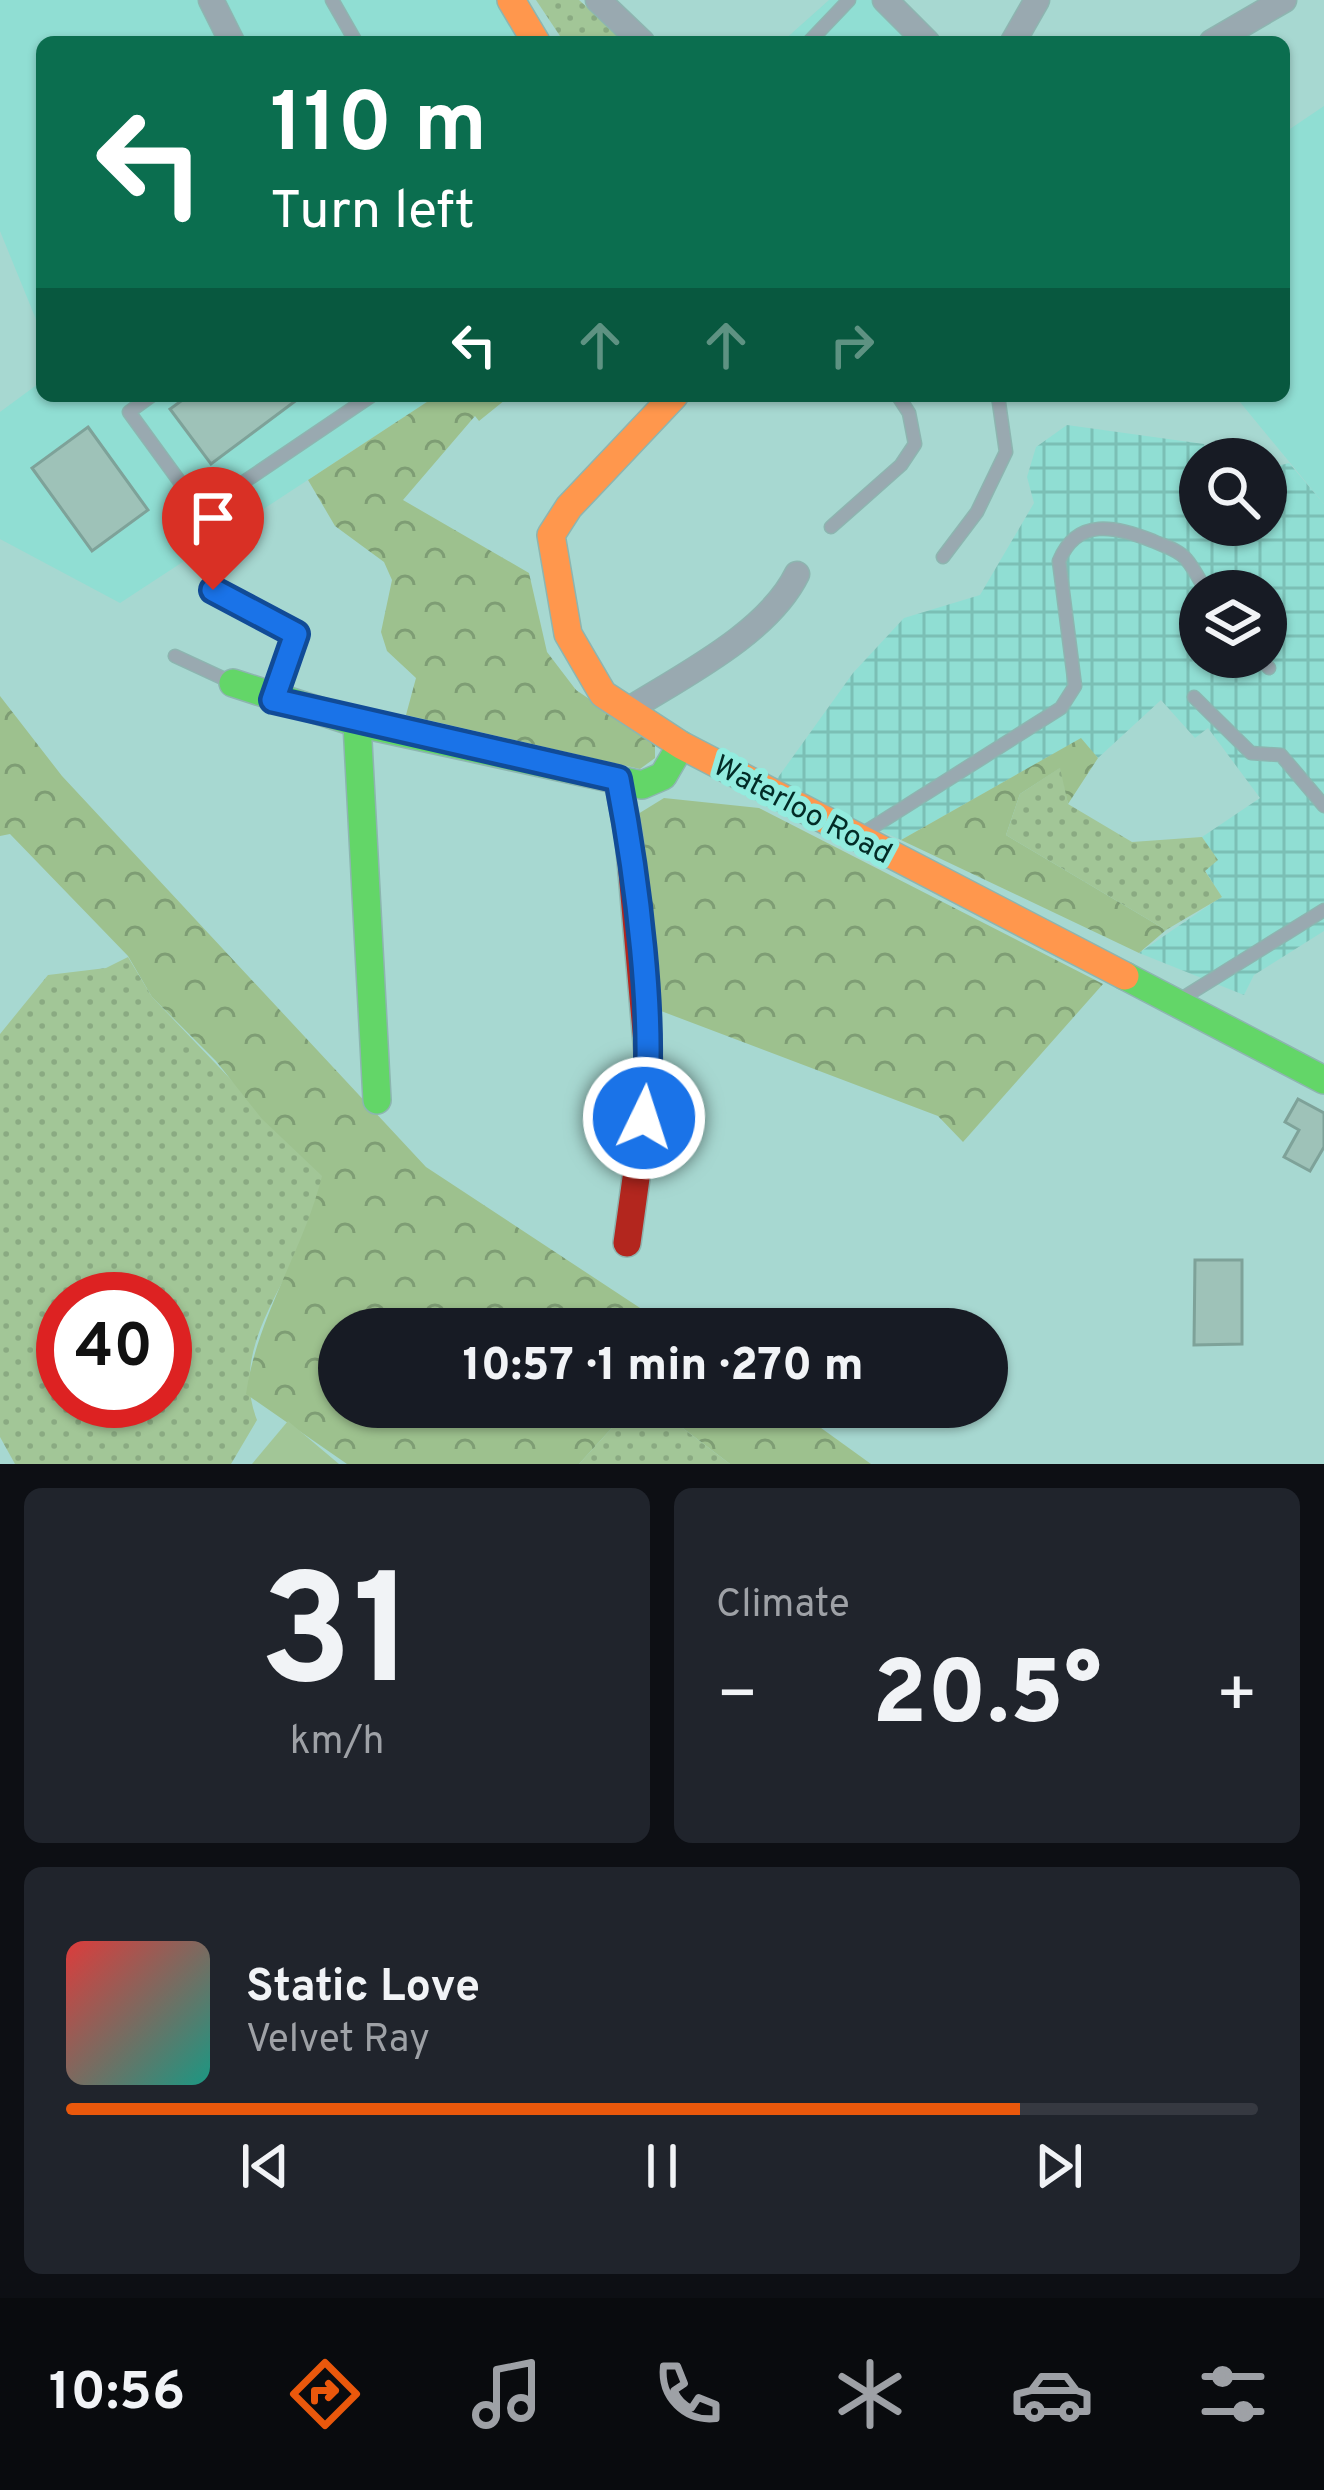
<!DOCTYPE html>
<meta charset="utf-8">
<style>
body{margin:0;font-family:Overpass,sans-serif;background:#20242c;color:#f1f3f6;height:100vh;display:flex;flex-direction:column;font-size:45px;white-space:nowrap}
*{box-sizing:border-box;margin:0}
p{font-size:39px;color:#9ea1a6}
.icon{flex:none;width:66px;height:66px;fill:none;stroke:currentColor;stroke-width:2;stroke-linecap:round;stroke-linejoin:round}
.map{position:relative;height:1464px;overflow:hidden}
.drawer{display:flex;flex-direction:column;gap:24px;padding:24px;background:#0d0f14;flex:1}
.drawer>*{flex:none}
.guide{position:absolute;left:36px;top:36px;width:1254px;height:366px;border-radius:18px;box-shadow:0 3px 9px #0004;background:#0b6e4f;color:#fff;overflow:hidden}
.tools{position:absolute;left:1179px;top:438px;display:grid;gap:24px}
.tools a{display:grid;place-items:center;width:108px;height:108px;border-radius:50%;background:#171b24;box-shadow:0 3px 9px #0004;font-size:60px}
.speed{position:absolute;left:36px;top:1272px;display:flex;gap:24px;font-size:60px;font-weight:700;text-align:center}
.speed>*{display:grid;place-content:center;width:156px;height:156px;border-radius:50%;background:#171b24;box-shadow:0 3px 9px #0004;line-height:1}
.speed .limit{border:18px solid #d22;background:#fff;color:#111}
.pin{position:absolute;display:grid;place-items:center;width:102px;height:102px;color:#fff;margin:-123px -51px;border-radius:50% 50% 50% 0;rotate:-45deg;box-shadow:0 0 12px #0007}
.pin .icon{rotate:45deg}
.me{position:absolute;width:132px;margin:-66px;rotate:4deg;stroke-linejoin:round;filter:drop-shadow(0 0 9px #0008)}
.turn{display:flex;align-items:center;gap:42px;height:252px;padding:0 36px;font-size:54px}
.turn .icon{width:156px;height:156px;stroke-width:2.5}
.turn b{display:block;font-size:84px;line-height:102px}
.lanes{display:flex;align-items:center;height:114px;padding:0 36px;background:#0003;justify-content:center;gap:60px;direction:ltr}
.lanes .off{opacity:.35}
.big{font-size:90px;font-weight:800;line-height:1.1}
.drawer .card{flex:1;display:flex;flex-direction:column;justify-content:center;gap:18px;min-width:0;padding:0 42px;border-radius:18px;background:#20242c}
.drawer .dial{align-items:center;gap:0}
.dial b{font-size:156px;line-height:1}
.song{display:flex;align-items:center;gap:36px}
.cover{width:144px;height:144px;border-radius:18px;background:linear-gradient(135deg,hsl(0 70% 55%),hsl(170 70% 35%))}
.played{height:12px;border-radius:6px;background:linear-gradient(90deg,#ea580c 80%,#363941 80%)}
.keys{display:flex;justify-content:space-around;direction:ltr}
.heat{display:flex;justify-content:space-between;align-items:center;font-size:66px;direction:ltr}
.drawer .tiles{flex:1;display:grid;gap:24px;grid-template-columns:1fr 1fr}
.card:last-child{grid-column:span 2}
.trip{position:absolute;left:318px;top:1308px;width:690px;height:120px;border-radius:60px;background:#171b24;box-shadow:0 3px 9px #0004;font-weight:800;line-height:120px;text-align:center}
.tabs{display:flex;height:192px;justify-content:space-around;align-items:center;background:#090b0e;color:#9ea1a6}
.tabs .icon{width:84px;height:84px}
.tabs .selected{color:#ea580c}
.tabs b{font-size:54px;color:#f1f3f6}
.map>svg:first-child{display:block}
.built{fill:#90ded3}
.industrial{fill:url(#industrial-grid);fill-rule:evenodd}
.grass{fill:url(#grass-dots);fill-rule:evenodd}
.forest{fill:url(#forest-crowns)}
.park{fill:#a2c697}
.building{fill:#9ec2b8;stroke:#7ea299;stroke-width:3}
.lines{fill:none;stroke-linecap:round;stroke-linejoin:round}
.lane-casing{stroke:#8db5b0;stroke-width:15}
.street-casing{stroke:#8db5b0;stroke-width:27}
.fast-casing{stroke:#8db5b0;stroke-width:30}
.slow-casing{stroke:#8db5b0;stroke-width:30}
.jam-casing{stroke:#8db5b0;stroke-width:30}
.lane{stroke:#99a9b0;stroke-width:12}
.street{stroke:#99a9b0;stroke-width:24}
.fast{stroke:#63d668;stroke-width:27}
.slow{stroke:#ff974d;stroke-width:27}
.jam{stroke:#b3261e;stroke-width:27}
.route-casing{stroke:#114b97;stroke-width:30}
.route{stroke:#1a73e8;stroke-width:21}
.labels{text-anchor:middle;stroke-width:12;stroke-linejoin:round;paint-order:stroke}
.street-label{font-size:30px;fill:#022b26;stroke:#93ecdf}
</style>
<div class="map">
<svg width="1324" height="1464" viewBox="0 0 1324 1464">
<defs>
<pattern id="industrial-grid" width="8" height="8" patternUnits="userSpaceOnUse" patternTransform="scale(3)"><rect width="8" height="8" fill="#90ded3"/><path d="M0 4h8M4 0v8" fill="none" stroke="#7bbfb5"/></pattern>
<pattern id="grass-dots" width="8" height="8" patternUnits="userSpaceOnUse" patternTransform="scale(3)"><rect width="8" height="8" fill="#a2c697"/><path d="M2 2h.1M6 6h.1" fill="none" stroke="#8aaa82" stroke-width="1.8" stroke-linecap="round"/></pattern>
<pattern id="forest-crowns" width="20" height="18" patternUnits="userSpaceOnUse" patternTransform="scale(3)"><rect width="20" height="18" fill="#9dc18e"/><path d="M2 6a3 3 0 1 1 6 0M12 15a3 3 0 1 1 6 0" fill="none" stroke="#7e9d74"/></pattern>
</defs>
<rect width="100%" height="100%" fill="#a7d8d1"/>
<g class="built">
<polygon points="0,0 501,0 525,42 42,42 42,334 0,231"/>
<polygon points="829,0 872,0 911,42 782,42"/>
<polygon points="1324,106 1324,504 1235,396 1284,396 1284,133"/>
<polygon points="42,381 42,396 436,396 120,603 0,539 0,412"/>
</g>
<path class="industrial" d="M 1067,425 L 1204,444 L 1208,459 L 1200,459 L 1200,525 L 1266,525 L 1266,469 L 1289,463 L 1324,504 L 1324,931 L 1254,975 L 1244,995 L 1139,953 L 1221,897 L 1205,870 L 1217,860 L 1202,837 L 1260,798 L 1208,728 L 1195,738 L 1161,700 L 1098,758 L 1080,739 L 901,840 L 774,783 L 853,673 L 904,618 L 980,595 L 1034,503 L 1027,477 L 1036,447 ZM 1200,591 L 1266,591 L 1266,657 L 1200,657 Z"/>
<g class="grass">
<polygon points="536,0 579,0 626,42 564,42"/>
<polygon points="1061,767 1068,804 1132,842 1202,837 1218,860 1205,871 1222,897 1166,930 1006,835 1020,794"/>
<path d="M 128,957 L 152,997 L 323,1176 C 318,1193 315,1213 308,1230 C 283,1291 230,1352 257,1420 L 231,1464 L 15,1464 L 0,1437 L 0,1034 L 48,975 L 106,968 ZM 63,1299 L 165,1299 L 165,1401 L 63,1401 Z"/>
<polygon points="631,1407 655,1407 730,1464 579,1464"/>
</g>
<g class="forest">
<polygon points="436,396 510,396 479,421 475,416 403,500 529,573 547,652 576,690 655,743 655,758 640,769 406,715 416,678 387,651 381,632 392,580 384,562 335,526 308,480"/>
<path d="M 0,696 L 62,776 L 426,1167 L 672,1329 L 339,1329 L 339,1407 L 631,1407 L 579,1464 L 347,1464 L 246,1394 C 257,1316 303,1252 322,1176 L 262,1119 L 216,1061 L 152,997 L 128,956 L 10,834 L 0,836 Z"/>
<polygon points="1081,738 1098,758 1068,804 1060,768 1020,794 1006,835 1166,930 1139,953 901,840"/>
<polygon points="664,798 759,808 1103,984 963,1142 938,1116 661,1011 638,814"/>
<polygon points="655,1407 792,1407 871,1464 730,1464"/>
</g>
<polygon class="park" points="288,1421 339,1464 252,1464"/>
<g class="building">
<polygon points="188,396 302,396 211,464 170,409"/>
<polygon points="88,427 148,510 92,551 32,468"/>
<polygon points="1298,1099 1324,1113 1324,1147 1310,1171 1284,1157 1299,1130 1285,1122"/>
<polygon points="1195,1260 1242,1260 1242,1344 1194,1345"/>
</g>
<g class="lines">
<defs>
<g id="lane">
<polyline points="332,0 356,42"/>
<polyline points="809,42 849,0"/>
<polyline points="151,396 129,412 201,511 371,396"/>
<polyline points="831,527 901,465 915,444 909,413 898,396"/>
<polyline points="943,557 977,512 1006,452 998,396"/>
<polyline points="175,656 229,681"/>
<polyline points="1259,657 1269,668"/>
<polyline points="1194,697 1251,753 1281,755 1324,806"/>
<path d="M 862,834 L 1061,708 L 1075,686 L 1059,561 C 1077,517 1116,526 1153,541 C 1164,546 1179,550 1186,559 C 1194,568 1200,581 1206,591"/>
<polyline points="1181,999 1324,910"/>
</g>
<g id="street">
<polyline points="211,0 232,42"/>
<polyline points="598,0 642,42"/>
<polyline points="885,0 927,42"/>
<polyline points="1013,42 1037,0"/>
<polyline points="1212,42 1284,0"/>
<polyline points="213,590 295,634 273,700"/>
<path d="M 628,710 C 684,675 768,633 797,574"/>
</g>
<g id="fast">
<polyline points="233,683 357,723 642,785 663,776 681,745"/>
<polyline points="357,723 377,1100"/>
<polyline points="1125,976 1324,1080"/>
</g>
<g id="slow">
<polyline points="511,0 536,42"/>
<polyline points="674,396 569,507 551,535 568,634 603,694 681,745 1125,976"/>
</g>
<polyline id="jam" points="618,779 629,838 650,1077 627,1243"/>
</defs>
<use href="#lane" class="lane-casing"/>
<use href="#street" class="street-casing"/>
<use href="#fast" class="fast-casing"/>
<use href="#slow" class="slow-casing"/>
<use href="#jam" class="jam-casing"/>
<use href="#lane" class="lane"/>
<use href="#street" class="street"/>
<use href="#fast" class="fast"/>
<use href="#slow" class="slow"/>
<use href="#jam" class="jam"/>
</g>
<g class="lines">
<defs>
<path id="route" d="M 213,590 L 296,634 L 273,700 L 618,779 C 636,872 657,1026 644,1118"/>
</defs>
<use href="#route" class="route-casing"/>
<use href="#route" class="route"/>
</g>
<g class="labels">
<g class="street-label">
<text transform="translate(803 809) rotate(28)" y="10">Waterloo Road</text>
</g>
</g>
</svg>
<div class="tools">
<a><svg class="icon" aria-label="search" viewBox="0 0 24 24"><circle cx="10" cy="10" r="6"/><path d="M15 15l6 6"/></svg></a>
<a><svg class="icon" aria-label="layers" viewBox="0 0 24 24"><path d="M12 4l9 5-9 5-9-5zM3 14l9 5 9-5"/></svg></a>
</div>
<div class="speed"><div class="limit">40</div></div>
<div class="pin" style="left:213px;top:590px;background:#d93025"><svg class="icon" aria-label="arrive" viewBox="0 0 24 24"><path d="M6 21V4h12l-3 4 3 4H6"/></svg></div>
<svg class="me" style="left:644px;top:1118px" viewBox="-20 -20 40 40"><circle r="17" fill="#1a73e8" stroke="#fff" stroke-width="3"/><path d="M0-11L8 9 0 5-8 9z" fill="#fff"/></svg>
<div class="trip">10:57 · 1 min · 270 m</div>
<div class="guide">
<div class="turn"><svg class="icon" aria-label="left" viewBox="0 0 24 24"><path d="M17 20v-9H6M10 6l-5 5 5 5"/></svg><div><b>110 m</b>Turn left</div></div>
<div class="lanes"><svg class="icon" aria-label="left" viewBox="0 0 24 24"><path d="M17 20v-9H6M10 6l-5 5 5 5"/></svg><svg class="icon off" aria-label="ahead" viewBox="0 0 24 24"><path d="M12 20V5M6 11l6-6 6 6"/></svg><svg class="icon off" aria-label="ahead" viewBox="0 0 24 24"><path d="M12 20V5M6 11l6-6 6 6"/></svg><svg class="icon off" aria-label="right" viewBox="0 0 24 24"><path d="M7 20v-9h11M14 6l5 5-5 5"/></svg></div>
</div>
</div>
<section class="drawer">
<div class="tiles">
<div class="card dial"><b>31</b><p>km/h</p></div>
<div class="card"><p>Climate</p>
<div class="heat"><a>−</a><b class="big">20.5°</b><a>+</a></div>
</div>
<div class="card">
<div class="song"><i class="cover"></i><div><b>Static Love</b><p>Velvet Ray</p></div></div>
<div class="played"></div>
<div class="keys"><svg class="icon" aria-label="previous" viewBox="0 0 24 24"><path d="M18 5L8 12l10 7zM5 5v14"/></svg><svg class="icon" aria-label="pause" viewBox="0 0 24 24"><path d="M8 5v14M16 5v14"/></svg><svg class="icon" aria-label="next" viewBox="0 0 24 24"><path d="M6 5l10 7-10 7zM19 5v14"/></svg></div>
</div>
</div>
</section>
<nav class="tabs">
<b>10:56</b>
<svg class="icon selected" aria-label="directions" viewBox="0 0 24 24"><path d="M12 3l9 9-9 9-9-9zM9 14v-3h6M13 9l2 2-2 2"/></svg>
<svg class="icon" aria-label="music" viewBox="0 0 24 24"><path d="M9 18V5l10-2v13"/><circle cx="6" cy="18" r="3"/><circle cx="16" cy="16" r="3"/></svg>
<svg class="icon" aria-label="phone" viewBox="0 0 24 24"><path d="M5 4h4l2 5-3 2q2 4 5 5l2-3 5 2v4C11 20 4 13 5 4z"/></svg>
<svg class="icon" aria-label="climate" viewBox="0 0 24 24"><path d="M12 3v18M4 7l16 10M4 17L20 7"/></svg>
<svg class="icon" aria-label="car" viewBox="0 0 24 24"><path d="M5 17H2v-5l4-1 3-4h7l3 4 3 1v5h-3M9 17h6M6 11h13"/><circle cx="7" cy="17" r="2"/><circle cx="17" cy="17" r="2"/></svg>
<svg class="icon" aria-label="filters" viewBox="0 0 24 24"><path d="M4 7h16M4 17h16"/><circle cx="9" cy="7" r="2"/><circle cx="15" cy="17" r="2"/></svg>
</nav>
